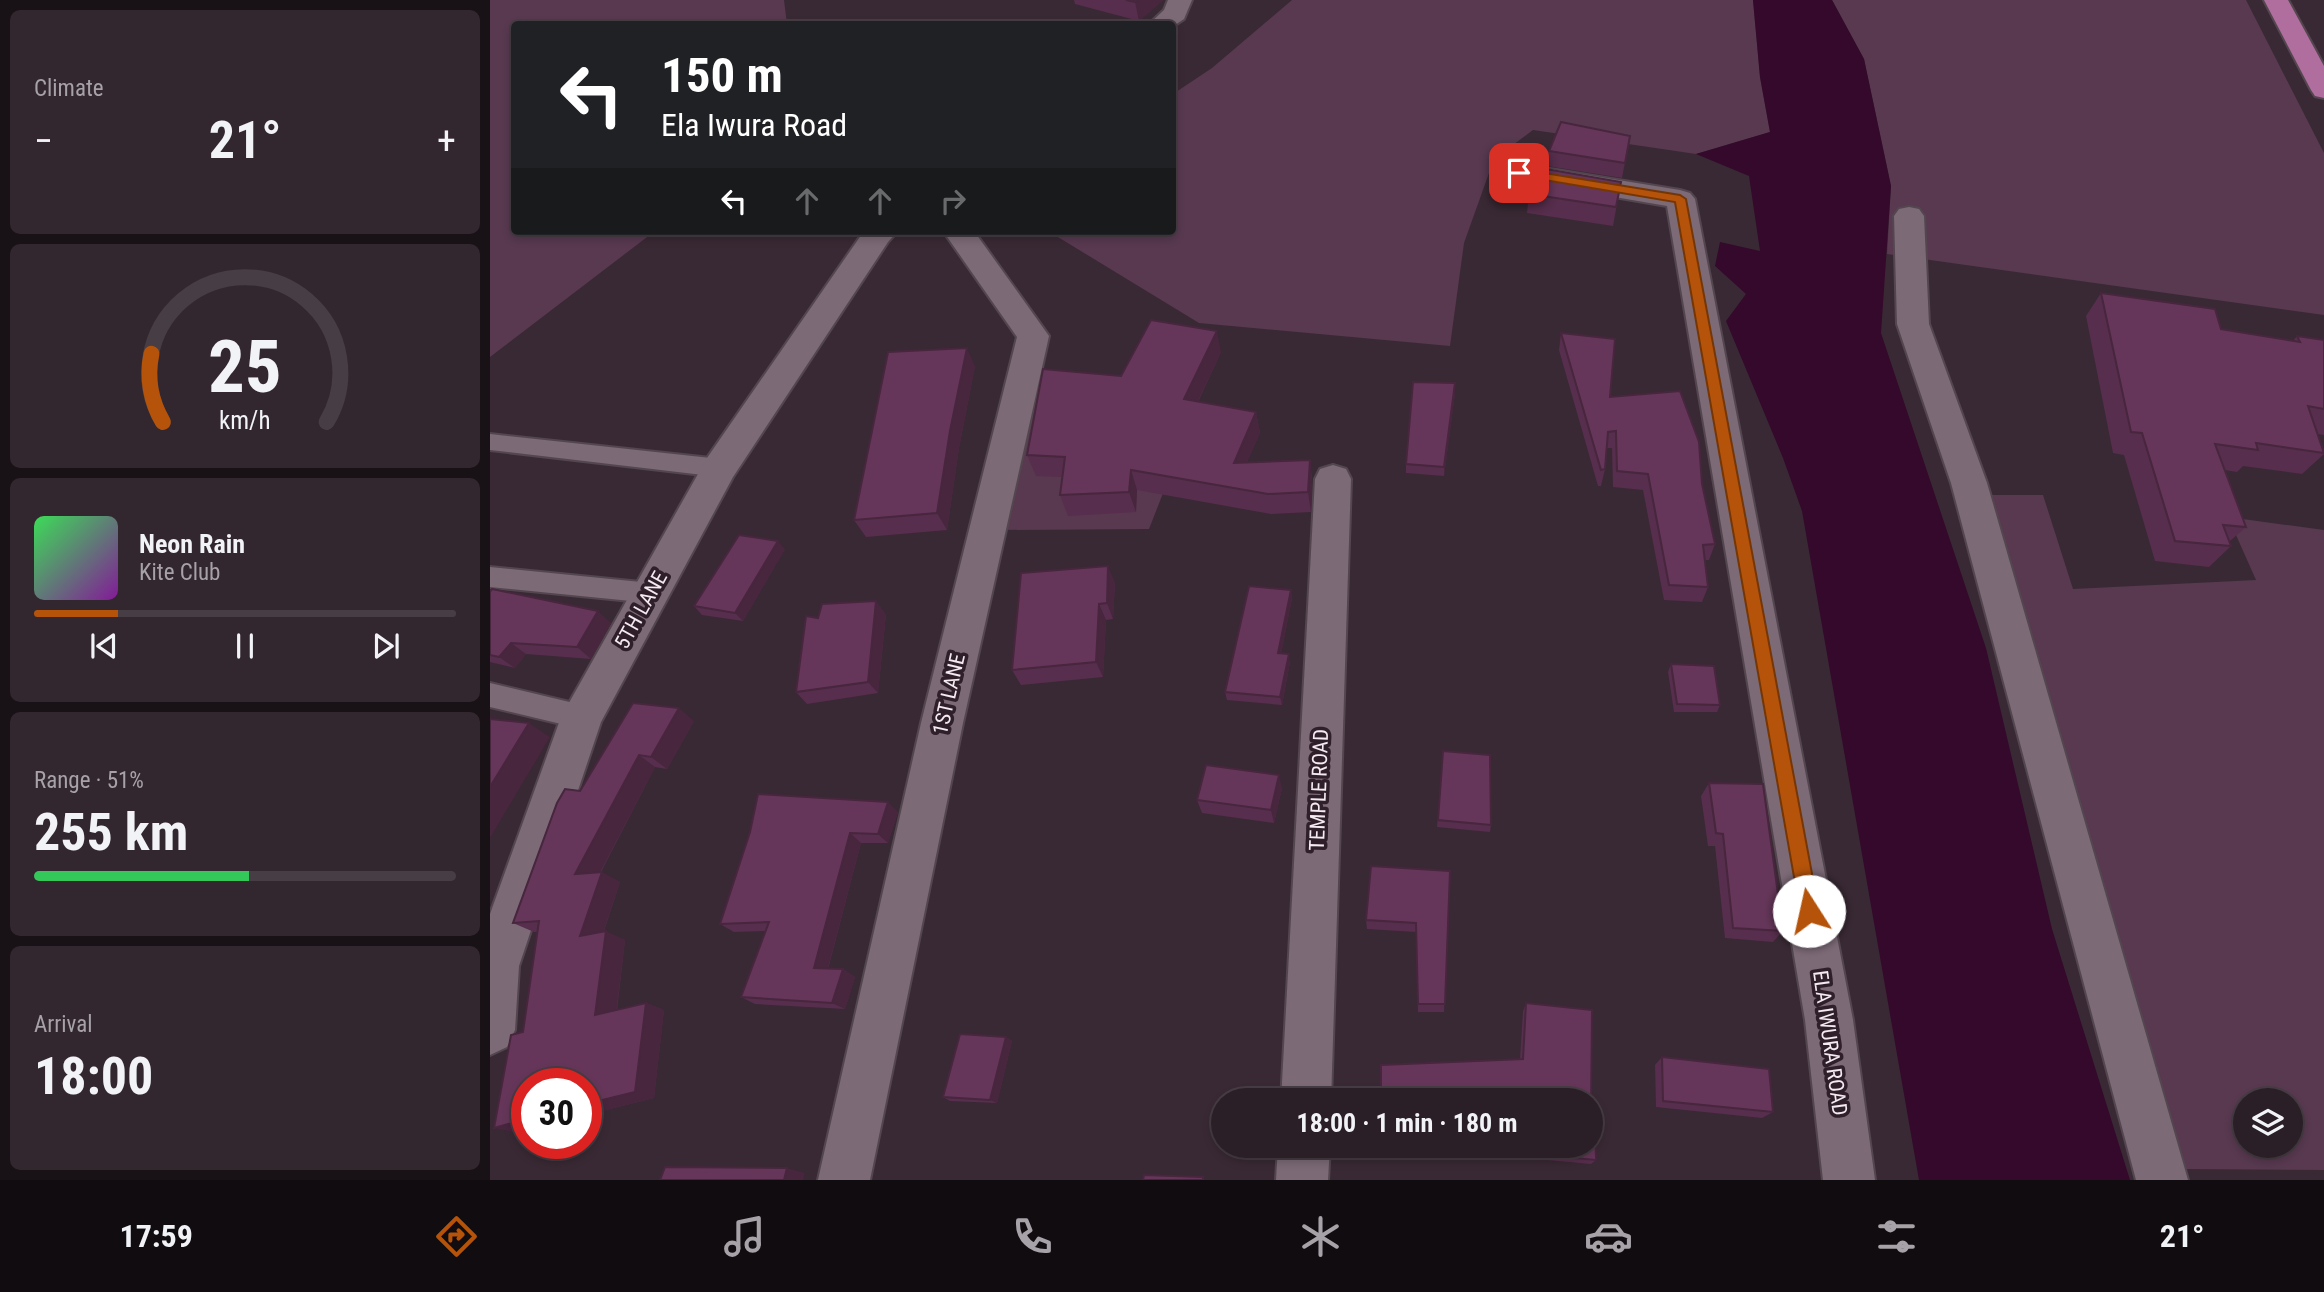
<!DOCTYPE html>
<meta charset="utf-8">
<style>
body{margin:0;font-family:"Roboto Condensed",sans-serif;background:#33272f;color:#f1f3f6;height:100vh;display:flex;flex-direction:column;font-size:26px;white-space:nowrap}
*{box-sizing:border-box;margin:0}
p{font-size:23px;color:#a6a2a7}
.icon{flex:none;width:38px;height:38px;fill:none;stroke:currentColor;stroke-width:2;stroke-linecap:round;stroke-linejoin:round}
.map{position:relative;flex:1;overflow:hidden}
.details{display:flex;flex-direction:column;gap:10px;padding:10px;background:#181115;width:490px}
.details>*{flex:none}
.guide{position:absolute;left:21px;top:21px;width:665px;height:214px;border-radius:7px;box-shadow:0 4px 10px #0003,0 0 0 2px #473d44;background:#202124;color:#fff;overflow:hidden}
.fabs{position:absolute;left:1743px;top:1088px;display:grid;gap:14px}
.fabs a{display:grid;place-items:center;width:70px;height:70px;border-radius:50%;background:#2b1f27;box-shadow:0 4px 10px #0003,0 0 0 2px #473d44;font-size:35px}
.speed{position:absolute;left:21px;top:1068px;display:flex;gap:14px;font-size:35px;font-weight:700;text-align:center}
.speed>*{display:grid;place-content:center;width:91px;height:91px;border-radius:50%;background:#2b1f27;box-shadow:0 4px 10px #0003,0 0 0 2px #473d44;line-height:1}
.speed .limit{border:10px solid #d22;background:#fff;color:#111}
.pin{position:absolute;display:grid;place-items:center;width:60px;height:60px;color:#fff;margin:-30px;border-radius:14px;box-shadow:0 4px 10px #0006}
.me{position:absolute;width:77px;margin:-38px;rotate:350deg;stroke-linejoin:round;filter:drop-shadow(0 0 5px #0008)}
.turn{display:flex;align-items:center;gap:24px;height:147px;padding:0 35px;font-size:32px}
.turn .icon{width:91px;height:91px;stroke-width:2.5}
.turn b{display:block;font-size:49px;line-height:60px}
.lanes{display:flex;align-items:center;height:66px;padding:0 35px;background:#0003;justify-content:center;gap:35px;direction:ltr}
.lanes .off{opacity:.35}
.big{font-size:52px;font-weight:700;line-height:1.1}
.details .widget{flex:1;display:flex;flex-direction:column;justify-content:center;gap:10px;min-width:0;padding:0 24px;border-radius:10px;background:#33272f}
.details .dial{align-items:center;gap:0}
.dial svg{height:182px;overflow:visible;fill:none;stroke:#473d44;stroke-width:7;stroke-linecap:round;text-anchor:middle}
.dial text{fill:#f1f3f6;stroke:none}
.song{display:flex;align-items:center;gap:21px}
.cover{width:84px;height:84px;border-radius:10px;background:linear-gradient(135deg,hsl(130 70% 55%),hsl(290 70% 35%))}
.played{height:7px;border-radius:4px;background:linear-gradient(90deg,#b45309 20%,#473d44 20%)}
.keys{display:flex;justify-content:space-around;direction:ltr}
.heat{display:flex;justify-content:space-between;align-items:center;font-size:38px;direction:ltr}
.charge{height:10px;border-radius:5px;background:linear-gradient(90deg,#34c759 51%,#473d44 0)}
.trip{position:absolute;left:721px;top:1088px;width:392px;height:70px;border-radius:35px;background:#2b1f27;box-shadow:0 4px 10px #0003,0 0 0 2px #473d44;font-weight:700;line-height:70px;text-align:center}
.tab-bar{display:flex;height:112px;justify-content:space-around;align-items:center;background:#110c10;color:#a6a2a7}
.tab-bar .icon{width:49px;height:49px}
.tab-bar .on{color:#b45309}
.tab-bar b{font-size:32px;color:#f1f3f6}
main{display:flex;flex:1;min-height:0}
.map>svg:first-child{display:block}
.green{fill:#583950;fill-rule:evenodd}
.water{fill:#34092b}
.lines{fill:none;stroke-linecap:round;stroke-linejoin:round}
.lane-casing{stroke:#53464f;stroke-width:4}
.street-casing{stroke:#53464f;stroke-width:4}
.highway-casing{stroke:#53464f;stroke-width:4}
.lane{fill:#7c6a77;fill-rule:evenodd}
.street{fill:#7c6a77;fill-rule:evenodd}
.highway{fill:#b06e9e;fill-rule:evenodd}
.wall{fill:#572e4d}
.shaded-wall{fill:#47263e}
.building{fill:#653659;stroke:#47263e;stroke-width:2}
.route{fill:#b45309;stroke:#753606;stroke-width:2}
.labels{text-anchor:middle;stroke-width:7;stroke-linejoin:round;paint-order:stroke}
.street-label{font-size:21px;fill:#f5eaf1;stroke:#2e1f2a}
</style>
<main>
<section class="details">
<div class="widget"><p>Climate</p>
<div class="heat"><a>−</a><b class="big">21°</b><a>+</a></div>
</div>
<div class="widget dial"><svg viewBox="0 0 100 80">
<path d="M14 69A42 42 0 1 1 86 69"/>
<path d="M14 69A42 42 0 0 1 9 39" stroke="#b45309"/>
<text x="50" y="56" font-size="32" font-weight="700">25</text>
<text x="50" y="72" font-size="11">km/h</text>
</svg></div>
<div class="widget">
<div class="song"><i class="cover"></i><div><b>Neon Rain</b><p>Kite Club</p></div></div>
<div class="played"></div>
<div class="keys"><svg class="icon" aria-label="previous" viewBox="0 0 24 24"><path d="M18 5L8 12l10 7zM5 5v14"/></svg><svg class="icon" aria-label="pause" viewBox="0 0 24 24"><path d="M8 5v14M16 5v14"/></svg><svg class="icon" aria-label="next" viewBox="0 0 24 24"><path d="M6 5l10 7-10 7zM19 5v14"/></svg></div>
</div>
<div class="widget"><p>Range · 51%</p><b class="big">255 km</b><div class="charge"></div></div>
<div class="widget"><p>Arrival</p><b class="big">18:00</b></div>
</section>
<div class="map">
<svg width="1834" height="1180" viewBox="0 0 1834 1180">
<rect width="100%" height="100%" fill="#392934"/>
<g class="green">
<polygon points="0,0 294,0 297,24 24,24 24,231 165,231 0,357"/>
<polygon points="802,0 1263,0 1270,77 1280,132 1206,154 1043,130 1004,159 974,243 960,346 709,323 558,231 682,231 683,94 722,68"/>
<polygon points="1342,0 1756,0 1834,153 1834,315 1397,254 1401,186 1374,59"/>
<polygon points="552,381 708,404 659,529 509,530"/>
<path d="M 1495,495 L 1553,495 L 1583,589 L 1766,580 L 1738,517 L 1834,530 L 1834,1170 L 1694,1169 C 1628,944 1569,717 1495,495 ZM 1755,1101 L 1801,1101 L 1801,1146 L 1755,1146 Z"/>
</g>
<polygon class="water" points="1263,0 1342,0 1374,59 1401,186 1391,333 1496,648 1562,929 1640,1180 1429,1180 1312,511 1293,458 1236,321 1256,294 1225,266 1230,242 1270,251 1259,176 1206,154 1280,132 1270,77"/>
<g class="lines">
<defs>
<g id="lane">
<polygon points="0,434 230,459 238,462 241,468 238,474 230,477 0,450"/>
<polygon points="0,567 161,583 170,586 173,593 170,600 161,603 0,587"/>
<polygon points="0,683 92,705 101,709 105,717 101,725 92,729 0,707"/>
</g>
<g id="street">
<polygon points="678,0 702,0 694,19 682,27 682,24 659,24 674,10"/>
<polygon points="1029,164 1190,190 1200,193 1205,199 1363,1020 1385,1180 1333,1180 1315,1020 1177,206 1019,179 1015,173 1019,167"/>
<polygon points="1419,207 1429,209 1434,216 1439,324 1497,483 1698,1180 1646,1180 1461,483 1407,324 1404,216 1409,209"/>
<polygon points="374,231 408,231 398,242 243,477 111,722 29,966 25,1030 17,1047 0,1055 0,914 71,717 217,458"/>
<polygon points="453,231 484,231 559,336 473,723 380,1180 328,1180 431,723 527,337"/>
<polygon points="843,465 856,469 861,479 841,1101 791,1101 825,479 830,469"/>
<polygon points="788,1146 840,1146 838,1180 786,1180"/>
</g>
<polygon id="highway" points="1774,0 1798,0 1834,66 1834,98 1825,96 1821,90"/>
</defs>
<use href="#lane" class="lane-casing"/>
<use href="#street" class="street-casing"/>
<use href="#highway" class="highway-casing"/>
<use href="#lane" class="lane"/>
<use href="#street" class="street"/>
<use href="#highway" class="highway"/>
</g>
<g class="wall">
<polygon points="584,0 673,0 649,21 585,4"/>
<polygon points="1140,136 1132,178 1057,166 1059,151"/>
<polygon points="1131,182 1123,226 1037,213 1039,194"/>
<polygon points="1611,293 1731,329 1803,341 1807,336 1834,340 1834,435 1828,434 1834,450 1834,454 1812,474 1753,466 1747,472 1735,470 1756,527 1739,542 1741,546 1719,567 1665,561 1634,455 1623,453 1596,316"/>
<polygon points="1071,333 1120,397 1212,484 1225,544 1219,560 1215,560 1218,587 1212,602 1174,600 1153,490 1123,487 1122,448 1116,448 1115,469 1111,486 1108,486 1069,350"/>
<polygon points="731,352 708,402 766,412 770,433 757,462 820,460 822,480 821,512 781,514 647,490 646,512 578,516 570,495 572,477 546,476 537,455 631,376"/>
<polygon points="485,366 469,448 457,530 376,537 364,520"/>
<polygon points="965,393 954,476 916,473 916,464"/>
<polygon points="295,549 253,621 212,615 204,606"/>
<polygon points="625,582 623,619 616,620 613,677 531,685 522,670"/>
<polygon points="801,590 802,598 791,654 800,662 792,705 737,700 735,692"/>
<polygon points="0,592 121,623 101,659 36,654 25,668 0,662"/>
<polygon points="396,614 388,693 317,704 306,692 328,618"/>
<polygon points="1181,664 1230,705 1227,712 1184,712 1178,672"/>
<polygon points="204,721 177,769 165,767 111,872 130,882 114,931 135,940 127,1010 156,1003 174,1010 164,1098 96,1115 96,1083 37,1083 37,1130 27,1133 33,1032 48,932 44,932 23,923 90,791"/>
<polygon points="953,751 1001,825 1000,832 947,827"/>
<polygon points="1219,783 1293,931 1283,942 1235,938 1225,846 1218,846 1211,796"/>
<polygon points="792,788 784,823 712,813 707,800"/>
<polygon points="408,812 398,843 371,843 338,969 353,969 365,977 355,1009 265,1004 251,997 276,931 244,932 230,924 260,832"/>
<polygon points="960,871 954,1012 928,1012 926,932 877,929 876,920"/>
<polygon points="1036,1003 1101,1112 1030,1059 1033,1011"/>
<polygon points="516,1037 522,1041 507,1103 460,1101 453,1097"/>
<polygon points="1172,1057 1283,1112 1272,1118 1166,1107 1165,1065"/>
<polygon points="1036,1146 1101,1146 1106,1160 1101,1164 1036,1158"/>
</g>
<g class="shaded-wall">
<polygon points="648,0 673,0 649,21 645,2"/>
<polygon points="727,331 731,352 699,420 694,399"/>
<polygon points="477,348 485,366 469,448 457,530 447,513 460,431"/>
<polygon points="965,383 965,393 954,476 954,467"/>
<polygon points="766,412 770,433 748,483 744,463"/>
<polygon points="820,460 822,480 821,512 818,492"/>
<polygon points="641,470 647,490 646,512 639,492"/>
<polygon points="288,541 295,549 253,621 245,613"/>
<polygon points="618,566 625,582 623,619 617,603"/>
<polygon points="801,590 802,598 790,661 788,653"/>
<polygon points="386,601 396,614 388,693 378,682"/>
<polygon points="609,604 616,620 613,677 606,662"/>
<polygon points="108,611 121,623 101,659 87,647"/>
<polygon points="21,643 36,654 25,668 9,657"/>
<polygon points="799,654 800,662 792,705 790,697"/>
<polygon points="189,708 204,721 177,769 161,757"/>
<polygon points="39,723 60,737 0,838 0,787"/>
<polygon points="149,755 165,767 104,884 85,874"/>
<polygon points="789,775 792,788 784,823 781,810"/>
<polygon points="398,802 408,812 398,843 388,834"/>
<polygon points="360,833 371,843 336,975 324,968"/>
<polygon points="112,872 130,882 109,945 90,936"/>
<polygon points="116,931 135,940 125,1022 105,1015"/>
<polygon points="353,969 365,977 355,1009 342,1003"/>
<polygon points="156,1003 174,1010 164,1098 96,1115 96,1104"/>
<polygon points="516,1037 522,1041 507,1103 500,1100"/>
<polygon points="37,1119 37,1130 27,1133 4,1128"/>
<polygon points="297,1168 315,1173 313,1180 294,1180"/>
</g>
<g class="building">
<polygon points="636,0 648,0 645,2"/>
<polygon points="1071,122 1140,136 1135,163 1059,151"/>
<polygon points="1050,168 1131,182 1126,207 1039,194"/>
<polygon points="1611,293 1725,309 1731,329 1810,342 1807,336 1834,340 1834,409 1818,406 1834,453 1766,443 1768,450 1725,444 1756,527 1733,525 1741,546 1685,541 1652,433 1641,432"/>
<polygon points="661,320 727,331 694,399 766,412 744,463 820,460 818,492 778,494 641,470 639,492 570,495 575,457 537,455 553,369 631,376"/>
<polygon points="1071,333 1125,339 1120,397 1190,391 1209,442 1212,484 1225,544 1213,545 1218,587 1179,585 1158,474 1127,471 1126,431 1118,432 1115,469 1111,470"/>
<polygon points="477,348 460,431 447,513 364,520 398,352"/>
<polygon points="923,382 965,383 954,467 916,464"/>
<polygon points="249,535 288,541 245,613 204,606"/>
<polygon points="618,566 617,603 609,604 606,662 522,670 531,573"/>
<polygon points="759,586 801,590 788,653 799,654 790,697 735,692"/>
<polygon points="2,589 108,611 87,647 21,643 9,657 0,655 0,592"/>
<polygon points="386,601 378,682 306,692 316,616 328,618 332,604"/>
<polygon points="1181,664 1224,666 1230,705 1187,704"/>
<polygon points="143,703 189,708 161,757 149,755 85,874 112,872 90,936 116,931 105,1015 156,1003 145,1092 96,1104 96,1083 37,1083 37,1119 4,1128 21,1035 33,1032 49,921 23,923 67,803 75,789 90,791"/>
<polygon points="0,719 39,723 0,787"/>
<polygon points="953,751 1000,755 1001,825 948,820"/>
<polygon points="716,765 789,775 781,810 707,800"/>
<polygon points="1219,783 1273,784 1293,931 1243,928 1233,834 1226,833"/>
<polygon points="268,794 398,802 388,834 360,833 324,968 353,969 342,1003 251,997 279,922 230,924 260,832"/>
<polygon points="881,866 960,871 955,1004 928,1004 926,923 876,920"/>
<polygon points="1036,1003 1102,1010 1101,1112 1101,1101 891,1101 891,1065 1033,1059"/>
<polygon points="470,1034 516,1037 500,1100 453,1097"/>
<polygon points="1172,1057 1279,1069 1283,1112 1173,1101"/>
<polygon points="1101,1115 1105,1116 1106,1160 1039,1154 1039,1146 1101,1146"/>
<polygon points="175,1167 297,1168 294,1180 170,1180"/>
<polygon points="654,1175 713,1177 713,1180 653,1180"/>
</g>
<polygon class="route" points="1029,169 1190,195 1196,199 1329,911 1326,917 1319,920 1313,917 1310,911 1185,202 1025,175 1023,173"/>
<g class="labels">
<g class="street-label">
<text transform="translate(151 610) rotate(-61)" y="7">5TH LANE</text>
<text transform="translate(459 694) rotate(-77)" y="7">1ST LANE</text>
<text transform="translate(829 790) rotate(-88)" y="7">TEMPLE ROAD</text>
<text transform="translate(1340 1043) rotate(82)" y="7">ELA IWURA ROAD</text>
</g>
</g>
</svg>
<div class="fabs">
<a><svg class="icon" aria-label="layers" viewBox="0 0 24 24"><path d="M12 4l9 5-9 5-9-5zM3 14l9 5 9-5"/></svg></a>
</div>
<div class="speed"><div class="limit">30</div></div>
<div class="pin" style="left:1029px;top:173px;background:#d93025"><svg class="icon" aria-label="arrive" viewBox="0 0 24 24"><path d="M6 21V4h12l-3 4 3 4H6"/></svg></div>
<svg class="me" style="left:1319px;top:911px" viewBox="-20 -20 40 40"><circle r="19" fill="#fff"/><path d="M0-13L10 11 0 6-10 11z" fill="#b45309"/></svg>
<div class="trip">18:00 · 1 min · 180 m</div>
<div class="guide">
<div class="turn"><svg class="icon" aria-label="left" viewBox="0 0 24 24"><path d="M17 20v-9H6M10 6l-5 5 5 5"/></svg><div><b>150 m</b>Ela Iwura Road</div></div>
<div class="lanes"><svg class="icon" aria-label="left" viewBox="0 0 24 24"><path d="M17 20v-9H6M10 6l-5 5 5 5"/></svg><svg class="icon off" aria-label="ahead" viewBox="0 0 24 24"><path d="M12 20V5M6 11l6-6 6 6"/></svg><svg class="icon off" aria-label="ahead" viewBox="0 0 24 24"><path d="M12 20V5M6 11l6-6 6 6"/></svg><svg class="icon off" aria-label="right" viewBox="0 0 24 24"><path d="M7 20v-9h11M14 6l5 5-5 5"/></svg></div>
</div>
</div>
</main>
<nav class="tab-bar">
<b>17:59</b>
<svg class="icon on" aria-label="directions" viewBox="0 0 24 24"><path d="M12 3l9 9-9 9-9-9zM9 14v-3h6M13 9l2 2-2 2"/></svg>
<svg class="icon" aria-label="music" viewBox="0 0 24 24"><path d="M9 18V5l10-2v13"/><circle cx="6" cy="18" r="3"/><circle cx="16" cy="16" r="3"/></svg>
<svg class="icon" aria-label="phone" viewBox="0 0 24 24"><path d="M5 4h4l2 5-3 2q2 4 5 5l2-3 5 2v4C11 20 4 13 5 4z"/></svg>
<svg class="icon" aria-label="climate" viewBox="0 0 24 24"><path d="M12 3v18M4 7l16 10M4 17L20 7"/></svg>
<svg class="icon" aria-label="car" viewBox="0 0 24 24"><path d="M5 17H2v-5l4-1 3-4h7l3 4 3 1v5h-3M9 17h6M6 11h13"/><circle cx="7" cy="17" r="2"/><circle cx="17" cy="17" r="2"/></svg>
<svg class="icon" aria-label="filters" viewBox="0 0 24 24"><path d="M4 7h16M4 17h16"/><circle cx="9" cy="7" r="2"/><circle cx="15" cy="17" r="2"/></svg>
<b>21°</b>
</nav>
